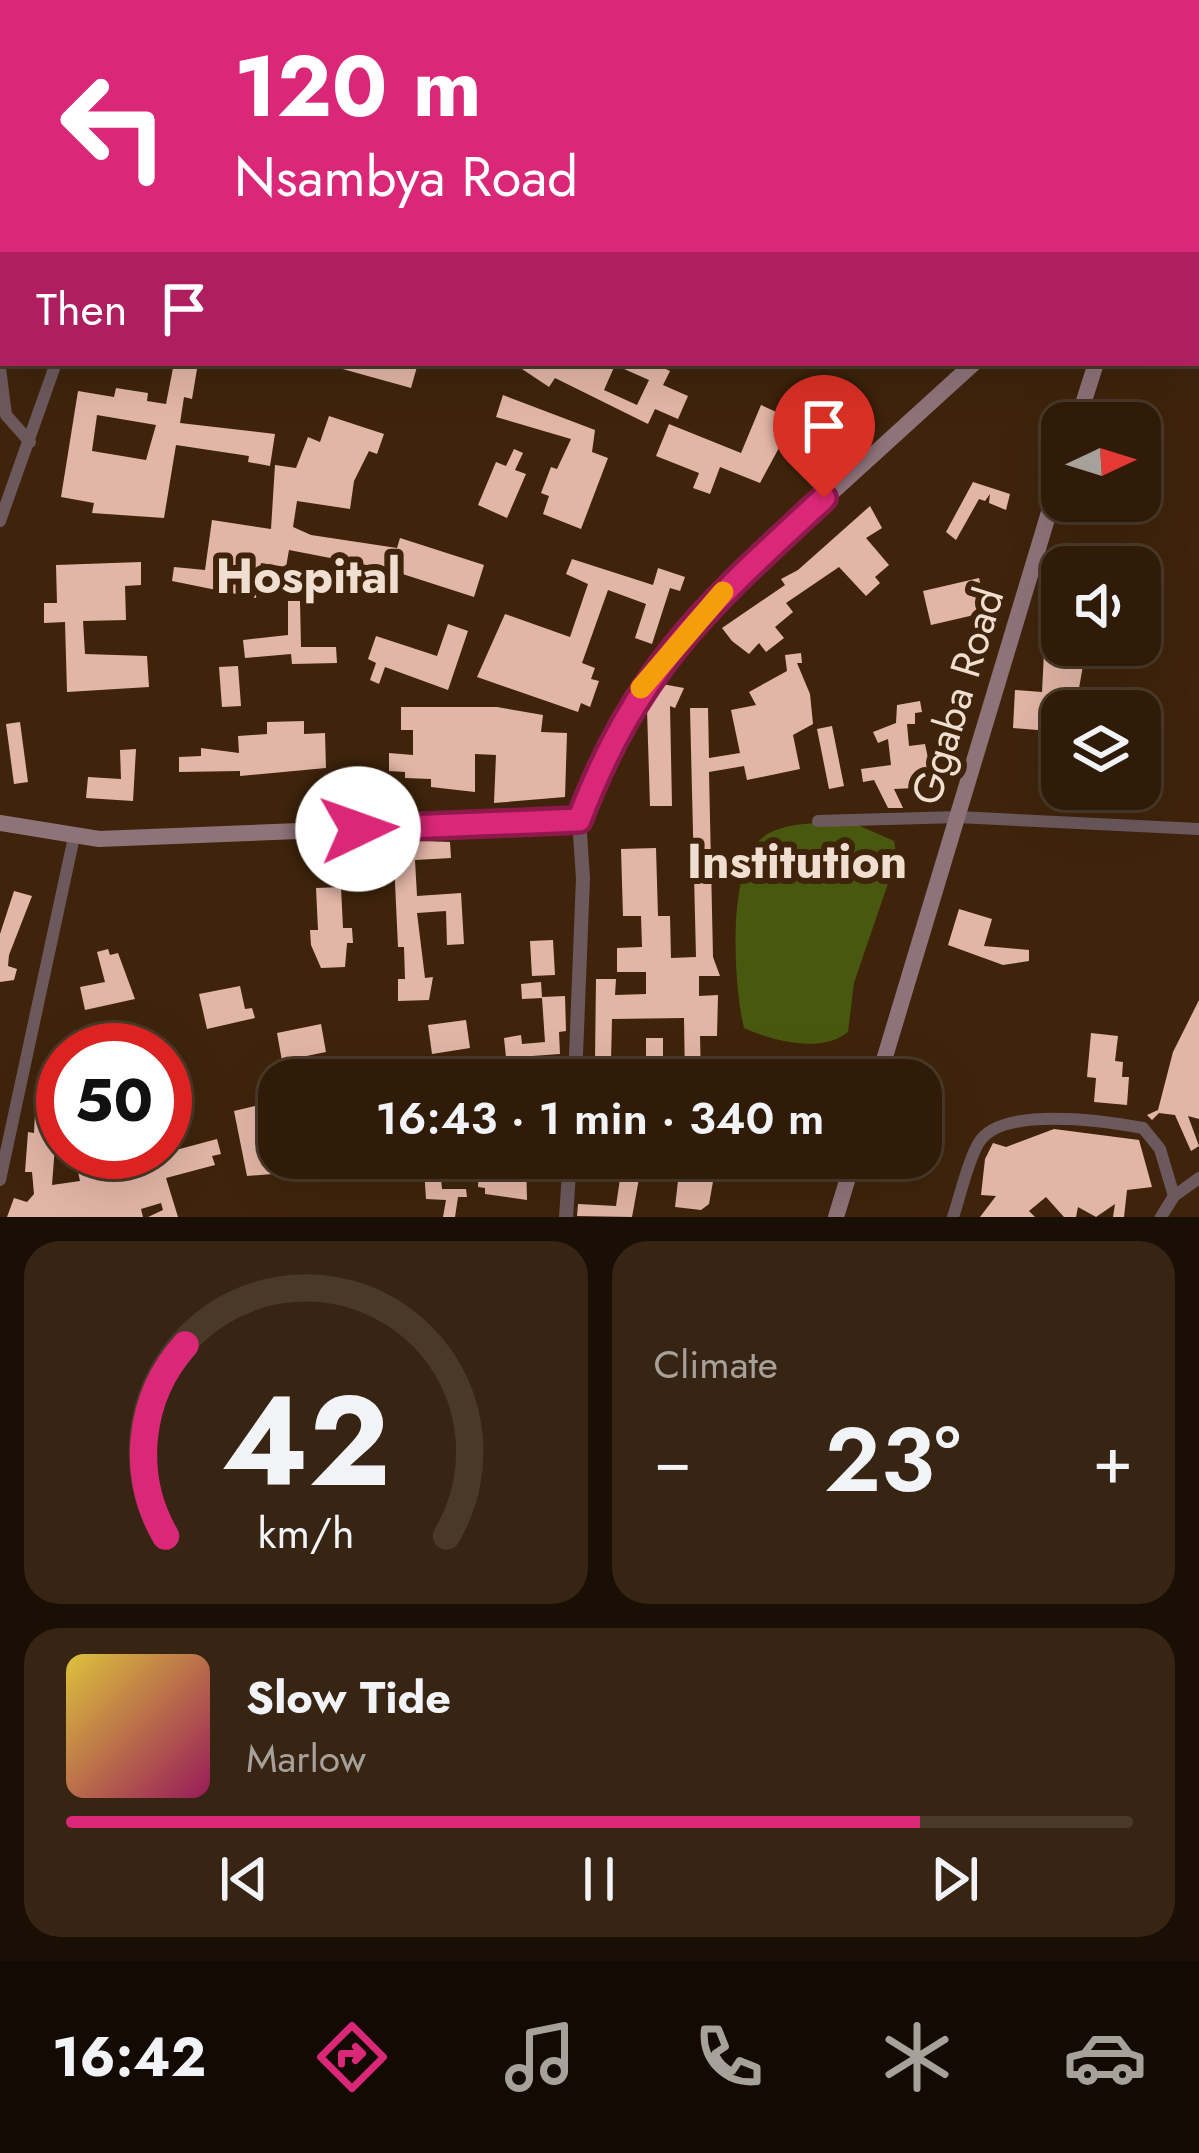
<!DOCTYPE html>
<meta charset="utf-8">
<style>
body{margin:0;font-family:Jost,sans-serif;background:#372412;color:#f1f3f6;height:100vh;display:flex;flex-direction:column;font-size:45px;white-space:nowrap}
*{box-sizing:border-box;margin:0}
p{font-size:39px;color:#a7a19c}
.icon{flex:none;width:66px;height:66px;fill:none;stroke:currentColor;stroke-width:2;stroke-linecap:round;stroke-linejoin:round}
.map{position:relative;height:1217px;overflow:hidden}
.drawer{display:flex;flex-direction:column;gap:24px;padding:24px;background:#1a0f04;flex:1}
.drawer>*{flex:none}
.banner{position:absolute;left:0px;top:0px;width:1200px;height:366px;box-shadow:0 12px 48px #0002,0 0 0 3px #4a3929;background:#db2777;color:#fff;overflow:hidden}
.needle{width:78px;rotate:86deg}
.buttons{position:absolute;left:1041px;top:402px;display:grid;gap:24px}
.buttons a{display:grid;place-items:center;width:120px;height:120px;border-radius:24px;background:#2f1b08;box-shadow:0 12px 48px #0002,0 0 0 3px #4a3929;font-size:60px}
.speed{position:absolute;left:36px;top:1023px;display:flex;gap:24px;font-size:60px;font-weight:700;text-align:center}
.speed>*{display:grid;place-content:center;width:156px;height:156px;border-radius:50%;background:#2f1b08;box-shadow:0 12px 48px #0002,0 0 0 3px #4a3929;line-height:1}
.speed .limit{border:18px solid #d22;background:#fff;color:#111}
.pin{position:absolute;display:grid;place-items:center;width:102px;height:102px;color:#fff;margin:-123px -51px;border-radius:50% 50% 50% 0;rotate:-45deg;box-shadow:0 0 12px #0007}
.pin .icon{rotate:45deg}
.me{position:absolute;width:132px;margin:-66px;rotate:87deg;stroke-linejoin:round;filter:drop-shadow(0 0 9px #0008)}
.turn{display:flex;align-items:center;gap:42px;height:252px;padding:0 36px;font-size:54px}
.turn .icon{width:156px;height:156px;stroke-width:2.5}
.turn b{display:block;font-size:84px;line-height:102px}
.then{display:flex;align-items:center;height:114px;padding:0 36px;background:#0003;gap:24px;font-size:45px}
.big{font-size:90px;font-weight:600;line-height:1.1}
.drawer .card{flex:1;display:flex;flex-direction:column;justify-content:center;gap:18px;min-width:0;padding:0 42px;border-radius:36px;background:#372412}
.drawer .dial{align-items:center;gap:0}
.dial svg{height:312px;overflow:visible;fill:none;stroke:#4a3929;stroke-width:7;stroke-linecap:round;text-anchor:middle}
.dial text{fill:#f1f3f6;stroke:none}
.song{display:flex;align-items:center;gap:36px}
.cover{width:144px;height:144px;border-radius:18px;background:linear-gradient(135deg,hsl(50 70% 55%),hsl(330 70% 35%))}
.played{height:12px;border-radius:6px;background:linear-gradient(90deg,#db2777 80%,#4a3929 80%)}
.keys{display:flex;justify-content:space-around;direction:ltr}
.heat{display:flex;justify-content:space-between;align-items:center;font-size:66px;direction:ltr}
.drawer .tiles{flex:1;display:grid;gap:24px;grid-template-columns:1fr 1fr}
.card:last-child{grid-column:span 2}
.trip{position:absolute;left:258px;top:1059px;width:684px;height:120px;border-radius:36px;background:#2f1b08;box-shadow:0 12px 48px #0002,0 0 0 3px #4a3929;font-weight:600;line-height:120px;text-align:center}
.menu{display:flex;height:192px;justify-content:space-around;align-items:center;background:#130b03;color:#a7a19c}
.menu .icon{width:84px;height:84px}
.menu .active{color:#db2777}
.menu b{font-size:54px;color:#f1f3f6}
.map>svg:first-child{display:block}
.green{fill:#49580f}
.building{fill:#e2b6a7;fill-rule:evenodd}
.lines{fill:none;stroke-linecap:round;stroke-linejoin:round}
.minor{stroke:#6c595e;stroke-width:12}
.tertiary{stroke:#6c595e;stroke-width:14}
.secondary{stroke:#8f737a;stroke-width:16}
.route-casing{stroke:#8e194d;stroke-width:30}
.route{stroke:#db2777;stroke-width:21}
.slow{stroke:#f59e0b;stroke-width:21}
.labels{text-anchor:middle;stroke-width:12;stroke-linejoin:round;paint-order:stroke}
.street-label{font-size:42px;fill:#f0ded0;stroke:#3f240b}
.quarter-label{font-size:48px;font-weight:bold;fill:#f0ded0;stroke:#3f240b}
</style>
<div class="map">
<svg width="1199" height="1217" viewBox="0 0 1199 1217">
<rect width="100%" height="100%" fill="#3f240b"/>
<path class="green" d="M 851,822 L 894,841 L 897,857 L 854,983 L 848,1032 C 821,1054 773,1041 744,1028 C 734,988 725,861 766,835 C 788,821 825,823 851,822 Z"/>
<g class="building">
<path d="M 174,363 L 198,363 L 192,399 L 184,397 L 180,423 L 275,434 L 270,466 L 248,462 L 249,456 L 176,445 L 164,518 L 92,513 L 94,503 L 61,497 L 78,391 L 114,397 L 116,388 L 148,393 L 147,401 L 166,404 ZM 97,415 L 156,425 L 146,460 L 92,451 Z"/>
<polygon points="321,363 376,367 418,363 411,388"/>
<path d="M 513,363 L 653,363 L 670,371 L 663,385 L 688,396 L 678,419 L 655,409 L 648,424 L 555,378 L 549,387 ZM 615,365 L 649,380 L 637,405 L 604,390 Z"/>
<polygon points="503,395 595,430 592,452 608,458 581,529 543,514 549,496 541,493 551,467 557,469 571,439 496,417"/>
<polygon points="761,405 794,420 760,483 720,467 710,494 693,488 699,473 656,456 669,424 741,453"/>
<polygon points="329,416 384,434 377,454 369,451 354,481 350,509 297,501 293,527 311,535 397,548 400,538 484,565 474,597 387,569 289,550 286,567 261,563 256,598 172,581 174,567 205,570 212,520 271,529 275,465 296,468 308,437 320,442"/>
<polygon points="514,449 523,453 515,470 526,474 507,518 478,505 496,462 506,466"/>
<polygon points="973,482 1010,494 1006,510 989,503 990,494 985,501 979,499 956,540 946,532"/>
<polygon points="870,506 882,528 866,538 889,565 875,577 880,583 866,596 839,567 786,603 793,612 775,627 784,638 766,652 759,643 749,654 732,641 722,628 785,585 781,579 798,570"/>
<polygon points="572,559 653,585 658,568 685,577 680,591 670,588 652,644 635,638 646,604 608,590 582,663 595,668 591,679 599,681 590,707 581,703 578,712 477,677 505,614 570,637 588,584 566,574"/>
<polygon points="141,562 141,585 125,586 126,620 83,621 85,654 147,656 149,687 67,692 65,622 44,623 44,603 57,603 56,565"/>
<polygon points="979,578 987,612 931,625 923,591"/>
<polygon points="288,601 300,601 301,647 336,647 337,663 292,664 291,654 245,658 243,640 288,635"/>
<polygon points="448,624 468,631 448,690 385,667 379,684 370,680 376,663 368,659 376,636 437,656"/>
<polygon points="1044,652 1085,654 1075,711 1062,711 1062,732 1013,728 1015,690 1042,692"/>
<polygon points="801,653 802,663 797,663 810,694 813,724 793,735 800,769 747,780 744,766 709,772 713,957 720,976 699,976 699,996 718,995 717,1036 700,1036 701,1080 685,1080 684,1018 612,1019 611,1061 595,1061 596,979 616,979 615,995 646,994 646,972 617,972 617,948 642,947 641,916 623,916 621,849 656,848 658,916 670,916 671,958 696,957 690,708 708,708 709,758 740,753 731,710 756,705 749,692 787,671 785,655"/>
<polygon points="238,666 241,706 222,707 219,667"/>
<polygon points="662,684 684,688 675,708 670,706 672,806 650,806 647,709"/>
<polygon points="920,701 922,712 915,713 915,724 907,724 909,746 925,744 934,787 894,789 903,808 888,808 874,780 863,782 861,769 891,765 888,739 878,743 873,732 896,723 897,705"/>
<polygon points="401,707 497,707 543,715 541,732 567,733 565,797 494,803 496,755 475,754 475,792 431,787 431,779 405,778 405,772 389,771 389,753 413,755 413,730 401,730"/>
<polygon points="304,721 304,734 325,733 326,768 240,776 240,771 179,772 179,757 201,756 201,748 239,753 238,736 267,734 267,722"/>
<polygon points="20,722 28,782 14,784 6,724"/>
<polygon points="832,726 844,786 829,789 817,729"/>
<polygon points="136,749 133,801 86,798 88,777 121,779 120,750"/>
<polygon points="393,840 450,842 451,858 415,860 417,896 461,893 464,944 447,945 446,911 417,913 425,978 433,977 429,1000 398,1001 398,979 405,979 404,947 398,947"/>
<polygon points="341,887 343,928 352,928 353,943 347,943 345,967 321,968 311,945 310,930 318,930 316,888"/>
<polygon points="14,891 32,896 9,955 8,966 17,969 14,980 0,982 0,934"/>
<polygon points="959,909 992,919 984,946 1029,950 1029,961 1003,965 948,945"/>
<polygon points="553,940 555,975 532,976 530,941"/>
<polygon points="108,949 110,955 118,953 135,999 85,1010 80,987 105,982 97,952"/>
<polygon points="541,982 542,997 565,996 566,1031 559,1032 560,1054 532,1056 534,1080 430,1080 430,1071 507,1067 504,1038 521,1035 522,1044 545,1042 542,998 522,999 521,984"/>
<polygon points="240,986 245,1009 252,1008 255,1018 207,1029 199,994"/>
<polygon points="1199,1000 1199,1119 1188,1116 1199,1146 1191,1151 1175,1115 1159,1113 1152,1120 1147,1115 1158,1110 1173,1052"/>
<polygon points="466,1020 470,1048 432,1054 428,1025"/>
<polygon points="321,1024 326,1052 282,1061 277,1033"/>
<polygon points="1091,1033 1118,1036 1115,1061 1123,1062 1122,1077 1129,1077 1127,1105 1094,1102 1096,1078 1087,1077"/>
<rect x="646" y="1038" width="17" height="42"/>
<polygon points="48,1091 59,1094 52,1185 80,1181 74,1152 90,1152 93,1167 137,1159 135,1152 161,1154 217,1139 221,1154 212,1156 215,1165 166,1178 178,1217 148,1217 163,1210 161,1203 141,1209 143,1217 7,1217 14,1198 27,1202 34,1194 32,1172 25,1172 28,1132 34,1133 36,1093"/>
<polygon points="259,1105 263,1115 279,1108 276,1168 273,1174 247,1176 234,1111"/>
<polygon points="1054,1129 1139,1140 1152,1187 1127,1190 1124,1217 1113,1217 1115,1204 1096,1217 1078,1207 1076,1217 1064,1217 1046,1197 1029,1211 1035,1217 980,1217 996,1196 981,1195 985,1159 993,1143 1006,1147"/>
<polygon points="623,1158 707,1159 705,1171 714,1176 709,1204 701,1210 675,1207 679,1172 640,1173 632,1217 577,1216 578,1204 616,1206"/>
<polygon points="526,1160 527,1200 485,1194 485,1188 478,1187 479,1169 509,1171 509,1161"/>
<polygon points="440,1168 442,1189 466,1189 467,1197 458,1197 455,1217 443,1217 446,1200 426,1199 424,1169"/>
</g>
<g class="lines">
<g class="minor">
<polyline points="151,0 160,3"/>
<polyline points="1195,0 1199,3"/>
<polyline points="57,3 58,0"/>
<polyline points="213,3 215,0"/>
<polyline points="632,3 632,0"/>
<polyline points="893,3 894,0"/>
<polyline points="0,116 3,114"/>
<polyline points="0,271 3,271"/>
<polyline points="0,368 6,415 30,442"/>
<polyline points="0,521 56,363"/>
<polyline points="818,821 958,817 1199,829"/>
<polyline points="0,1180 74,837"/>
<path d="M 953,1217 C 961,1194 966,1166 978,1144 C 999,1105 1105,1121 1143,1128 L 1160,1149 L 1174,1196"/>
<polyline points="1161,1217 1174,1196 1199,1178"/>
</g>
<g class="tertiary">
<polyline points="575,1080 583,878 579,820"/>
<polyline points="566,1217 570,1158"/>
</g>
<g class="secondary">
<polyline points="1197,153 1199,151"/>
<polyline points="1197,178 1199,175"/>
<polyline points="1077,423 1096,363"/>
<polyline points="0,823 99,839 579,820 633,701 706,607 974,363"/>
<polyline points="878,1080 1062,469"/>
<polyline points="836,1217 854,1158"/>
</g>
</g>
<g class="lines">
<defs>
<path id="route" d="M 358,829 L 579,820 C 638,666 706,607 824,498"/>
</defs>
<use href="#route" class="route-casing"/>
<use href="#route" class="route"/>
<polyline class="slow" points="641,688 723,592"/>
</g>
<g class="labels">
<g class="street-label">
<text transform="translate(957 696) rotate(-73)" y="15">Ggaba Road</text>
</g>
<g class="quarter-label">
<text x="308" y="593">Hospital</text>
<text x="797" y="878">Institution</text>
</g>
</g>
</svg>
<div class="buttons">
<a><svg class="needle" viewBox="-14 -14 28 28"><path d="M0-13l5 13h-10z" fill="#e53935"/><path d="M0 13l5-13h-10z" fill="#a7a19c"/></svg></a>
<a><svg class="icon" aria-label="sound" viewBox="0 0 24 24"><path d="M4 9h4l5-4v14l-5-4H4zM17 9q2 3 0 6"/></svg></a>
<a><svg class="icon" aria-label="layers" viewBox="0 0 24 24"><path d="M12 4l9 5-9 5-9-5zM3 14l9 5 9-5"/></svg></a>
</div>
<div class="speed"><div class="limit">50</div></div>
<div class="pin" style="left:824px;top:498px;background:#d93025"><svg class="icon" aria-label="arrive" viewBox="0 0 24 24"><path d="M6 21V4h12l-3 4 3 4H6"/></svg></div>
<svg class="me" style="left:358px;top:829px" viewBox="-20 -20 40 40"><circle r="19" fill="#fff"/><path d="M0-13L10 11 0 6-10 11z" fill="#db2777"/></svg>
<div class="trip">16:43 · 1 min · 340 m</div>
<div class="banner">
<div class="turn"><svg class="icon" aria-label="left" viewBox="0 0 24 24"><path d="M17 20v-9H6M10 6l-5 5 5 5"/></svg><div><b>120 m</b>Nsambya Road</div></div>
<div class="then">Then<svg class="icon" aria-label="arrive" viewBox="0 0 24 24"><path d="M6 21V4h12l-3 4 3 4H6"/></svg></div>
</div>
</div>
<section class="drawer">
<div class="tiles">
<div class="card dial"><svg viewBox="0 0 100 80">
<path d="M14 69A42 42 0 1 1 86 69"/>
<path d="M14 69A42 42 0 0 1 19 20" stroke="#db2777"/>
<text x="50" y="56" font-size="32" font-weight="700">42</text>
<text x="50" y="72" font-size="11">km/h</text>
</svg></div>
<div class="card"><p>Climate</p>
<div class="heat"><a>−</a><b class="big">23°</b><a>+</a></div>
</div>
<div class="card">
<div class="song"><i class="cover"></i><div><b>Slow Tide</b><p>Marlow</p></div></div>
<div class="played"></div>
<div class="keys"><svg class="icon" aria-label="previous" viewBox="0 0 24 24"><path d="M18 5L8 12l10 7zM5 5v14"/></svg><svg class="icon" aria-label="pause" viewBox="0 0 24 24"><path d="M8 5v14M16 5v14"/></svg><svg class="icon" aria-label="next" viewBox="0 0 24 24"><path d="M6 5l10 7-10 7zM19 5v14"/></svg></div>
</div>
</div>
</section>
<nav class="menu">
<b>16:42</b>
<svg class="icon active" aria-label="directions" viewBox="0 0 24 24"><path d="M12 3l9 9-9 9-9-9zM9 14v-3h6M13 9l2 2-2 2"/></svg>
<svg class="icon" aria-label="music" viewBox="0 0 24 24"><path d="M9 18V5l10-2v13"/><circle cx="6" cy="18" r="3"/><circle cx="16" cy="16" r="3"/></svg>
<svg class="icon" aria-label="phone" viewBox="0 0 24 24"><path d="M5 4h4l2 5-3 2q2 4 5 5l2-3 5 2v4C11 20 4 13 5 4z"/></svg>
<svg class="icon" aria-label="climate" viewBox="0 0 24 24"><path d="M12 3v18M4 7l16 10M4 17L20 7"/></svg>
<svg class="icon" aria-label="car" viewBox="0 0 24 24"><path d="M5 17H2v-5l4-1 3-4h7l3 4 3 1v5h-3M9 17h6M6 11h13"/><circle cx="7" cy="17" r="2"/><circle cx="17" cy="17" r="2"/></svg>
</nav>
